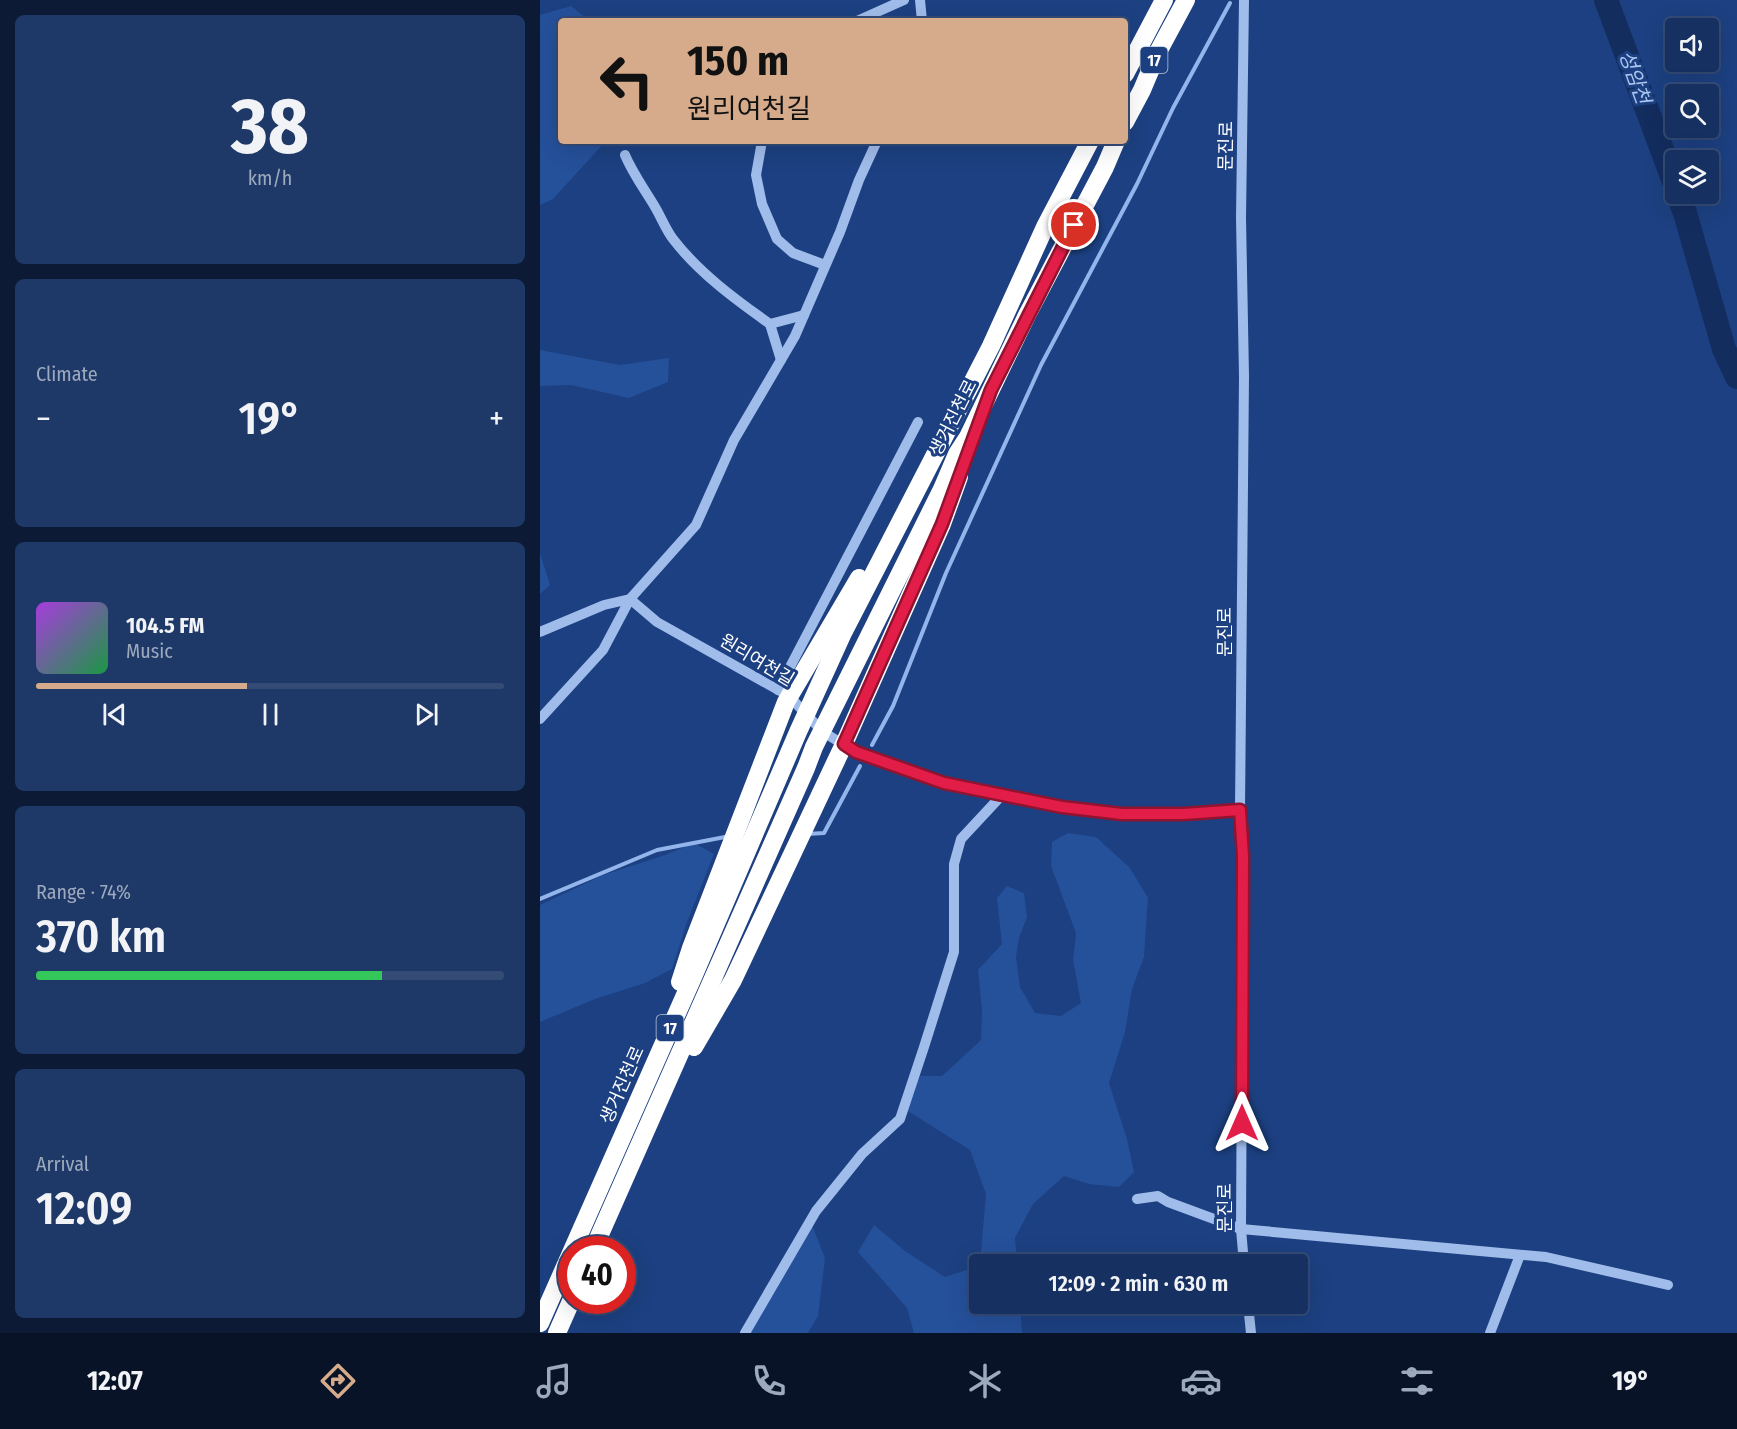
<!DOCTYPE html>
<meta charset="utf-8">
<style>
body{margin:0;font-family:"Fira Sans Condensed","Noto Sans KR",sans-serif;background:#1e3867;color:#f1f3f6;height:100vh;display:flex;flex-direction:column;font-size:22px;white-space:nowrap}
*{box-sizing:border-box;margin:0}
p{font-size:20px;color:#9da9bd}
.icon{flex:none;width:33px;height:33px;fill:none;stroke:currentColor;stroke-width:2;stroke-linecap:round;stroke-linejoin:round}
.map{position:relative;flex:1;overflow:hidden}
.details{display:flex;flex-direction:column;gap:15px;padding:15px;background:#0c1a35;width:540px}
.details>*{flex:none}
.guide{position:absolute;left:18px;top:18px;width:570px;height:126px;border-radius:6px;box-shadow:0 6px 24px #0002,0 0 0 2px #344b76;background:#d6ab8b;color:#111;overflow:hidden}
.buttons{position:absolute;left:1125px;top:18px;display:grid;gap:12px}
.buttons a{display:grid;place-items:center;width:54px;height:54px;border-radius:6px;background:#153061;box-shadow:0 6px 24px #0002,0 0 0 2px #344b76;font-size:30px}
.speed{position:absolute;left:18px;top:1236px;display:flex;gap:12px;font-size:30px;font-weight:700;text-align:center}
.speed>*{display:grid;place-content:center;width:78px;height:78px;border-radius:50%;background:#153061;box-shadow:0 6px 24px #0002,0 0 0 2px #344b76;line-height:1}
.speed .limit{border:9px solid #d22;background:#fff;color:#111}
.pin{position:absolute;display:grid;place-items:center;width:51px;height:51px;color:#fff;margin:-26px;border:3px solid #fff;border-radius:50%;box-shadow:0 2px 6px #0007}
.me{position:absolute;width:66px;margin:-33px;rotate:0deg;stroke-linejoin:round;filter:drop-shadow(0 0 4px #0008)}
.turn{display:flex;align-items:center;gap:21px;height:126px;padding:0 30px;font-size:27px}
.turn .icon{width:78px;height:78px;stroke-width:2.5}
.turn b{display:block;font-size:42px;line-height:51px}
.big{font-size:45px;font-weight:600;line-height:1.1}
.details .widget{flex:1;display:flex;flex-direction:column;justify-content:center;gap:9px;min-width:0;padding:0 21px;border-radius:9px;background:#1e3867}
.details .dial{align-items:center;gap:0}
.dial b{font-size:78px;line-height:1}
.song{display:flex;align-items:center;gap:18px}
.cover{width:72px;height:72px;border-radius:9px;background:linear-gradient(135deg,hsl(280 70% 55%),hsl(140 70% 35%))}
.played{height:6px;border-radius:3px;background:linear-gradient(90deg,#d6ab8b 45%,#344b76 45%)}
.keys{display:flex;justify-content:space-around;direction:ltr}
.heat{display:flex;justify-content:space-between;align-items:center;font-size:33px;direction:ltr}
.charge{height:9px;border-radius:4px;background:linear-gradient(90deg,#34c759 74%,#344b76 0)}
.trip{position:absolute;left:429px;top:1254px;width:339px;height:60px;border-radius:6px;background:#153061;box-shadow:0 6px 24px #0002,0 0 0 2px #344b76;font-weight:600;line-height:60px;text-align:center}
.menu{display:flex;height:96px;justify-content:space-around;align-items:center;background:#081327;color:#9da9bd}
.menu .icon{width:42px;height:42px}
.menu .on{color:#d6ab8b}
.menu b{font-size:27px;color:#f1f3f6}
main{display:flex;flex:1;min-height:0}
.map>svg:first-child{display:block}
.green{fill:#25509a}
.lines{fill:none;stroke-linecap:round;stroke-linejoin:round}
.stream{stroke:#93b5ec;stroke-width:4}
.river{stroke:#132d5f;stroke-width:24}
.minor{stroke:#a0bcea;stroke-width:10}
.highway{stroke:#fff;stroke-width:18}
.route-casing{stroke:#92132f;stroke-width:15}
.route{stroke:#e11d48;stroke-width:10}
.labels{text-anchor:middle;stroke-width:6;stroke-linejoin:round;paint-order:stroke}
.shield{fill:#1c4081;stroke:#bbc6d9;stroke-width:1.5}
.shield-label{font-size:16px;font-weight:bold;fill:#fff}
.street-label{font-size:18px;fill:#fff;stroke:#1c4081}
.water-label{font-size:20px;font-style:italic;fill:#acc6f1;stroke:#1c4081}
</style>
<main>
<section class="details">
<div class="widget dial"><b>38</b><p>km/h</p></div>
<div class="widget"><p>Climate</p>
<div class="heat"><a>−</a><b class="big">19°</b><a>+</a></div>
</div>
<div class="widget">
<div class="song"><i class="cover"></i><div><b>104.5 FM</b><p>Music</p></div></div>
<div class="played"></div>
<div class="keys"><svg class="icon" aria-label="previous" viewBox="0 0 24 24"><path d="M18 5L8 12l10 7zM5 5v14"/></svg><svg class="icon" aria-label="pause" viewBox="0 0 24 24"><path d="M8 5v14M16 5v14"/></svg><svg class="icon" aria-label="next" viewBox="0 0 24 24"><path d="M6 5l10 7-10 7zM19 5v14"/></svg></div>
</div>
<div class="widget"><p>Range · 74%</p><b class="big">370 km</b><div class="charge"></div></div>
<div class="widget"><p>Arrival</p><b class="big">12:09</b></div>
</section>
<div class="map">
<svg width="1197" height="1333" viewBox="0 0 1197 1333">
<rect width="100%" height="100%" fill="#1c4081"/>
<g class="green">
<polygon points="31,6 50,21 21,21 21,141 66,141 13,199 0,205 0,15"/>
<polygon points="0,350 80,365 129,358 128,382 89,398 31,385 0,386"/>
<polygon points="0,553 10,585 0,594"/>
<polygon points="528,833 556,837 590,868 608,898 604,957 592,989 585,1032 569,1083 587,1139 594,1172 579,1187 549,1184 524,1176 493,1204 475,1238 477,1264 440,1264 446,1194 430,1150 363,1108 380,1076 402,1076 441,1040 442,1010 438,970 462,944 457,898 467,886 484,893 487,917 479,938 476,957 480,987 495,1013 521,1016 541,1003 533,960 536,933 511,866 512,842"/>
<polygon points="154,843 174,854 147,922 132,969 105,983 55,999 0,1022 0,905 63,875 125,855"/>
<polygon points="272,1225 285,1258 278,1316 268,1333 207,1333 213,1309 251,1257"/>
<polygon points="334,1225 365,1251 405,1277 439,1266 440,1304 480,1304 482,1333 374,1333 367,1308 318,1252"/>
</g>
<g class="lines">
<g class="stream">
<polyline points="332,745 353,706 406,573 501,365 597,184 633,108 690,3"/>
<polyline points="267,834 284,833 320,766"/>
<polyline points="0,899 117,850 185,837"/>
</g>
<g class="river">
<polyline points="1066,0 1136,187"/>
<polyline points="1138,194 1145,213 1184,349 1197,377"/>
</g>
<g class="minor">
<polyline points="380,0 382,21"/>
<polyline points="704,0 701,218 704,376 700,810 703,856 701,1229 704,1264"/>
<polyline points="317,21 364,0"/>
<polyline points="222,141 216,175 222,204 237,239 253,253 285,265"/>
<path d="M 85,155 C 93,174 105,190 115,207 C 121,217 126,230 133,239 C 159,273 196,300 230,324"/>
<polyline points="241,360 230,324 264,315"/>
<polyline points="0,632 64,605 90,599 117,622 249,696 283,732 316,752 375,774 403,783 461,796 522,807 582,814 643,814 700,810"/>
<polyline points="238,690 378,422"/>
<polyline points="0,719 63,650 90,599 156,525 194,440 255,336 300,232 319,180 337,141"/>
<polyline points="597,1199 618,1196 628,1202 701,1229 1006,1257 1128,1285"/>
<polyline points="708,1304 711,1333"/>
<polyline points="205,1333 276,1211 322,1154 360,1119 384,1047 414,952 414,864 421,839 461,796"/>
<polyline points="950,1333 980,1255"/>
</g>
<g class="highway">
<polyline points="585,74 624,0"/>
<polyline points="585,122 602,90 618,52 646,0"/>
<polyline points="140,982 151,948 246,702 319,578"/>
<polyline points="154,1047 193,980 304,744 402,524 419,477"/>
<polyline points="53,1250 266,768 274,747 402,489 417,454 428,437 487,315 565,167 576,141"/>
<polyline points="0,1323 153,977 258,732 302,635 451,346 505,227 550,141"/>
<polyline points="17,1333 32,1299"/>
</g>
</g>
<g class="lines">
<defs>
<polyline id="route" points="534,225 451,390 402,524 304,744 316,752 404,783 522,807 582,814 643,814 700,810 703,856 702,1123"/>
</defs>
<use href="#route" class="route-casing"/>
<use href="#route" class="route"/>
</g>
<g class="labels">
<g class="shield">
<rect x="600.5" y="47" width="27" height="26" rx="4.5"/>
<rect x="116.5" y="1015" width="27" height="26" rx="4.5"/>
</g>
<g class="shield-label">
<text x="614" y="66">17</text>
<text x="130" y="1034">17</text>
</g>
<g class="street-label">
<text transform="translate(686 146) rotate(-89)" y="6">문진로</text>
<text transform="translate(413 418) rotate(-63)" y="6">생거진천로</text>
<text transform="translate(685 632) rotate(-90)" y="6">문진로</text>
<text transform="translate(217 660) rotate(31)" y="6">원리여천길</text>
<text transform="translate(82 1085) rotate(-66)" y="6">생거진천로</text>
<text transform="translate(685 1208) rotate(-90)" y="6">문진로</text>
</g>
<g class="water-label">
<text transform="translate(1095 77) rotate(70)" y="7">성암천</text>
</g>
</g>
</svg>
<div class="buttons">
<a><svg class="icon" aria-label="sound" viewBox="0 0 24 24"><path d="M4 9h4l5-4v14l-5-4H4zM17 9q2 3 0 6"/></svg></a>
<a><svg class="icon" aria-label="search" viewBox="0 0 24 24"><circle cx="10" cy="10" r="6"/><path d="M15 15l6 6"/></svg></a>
<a><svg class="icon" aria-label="layers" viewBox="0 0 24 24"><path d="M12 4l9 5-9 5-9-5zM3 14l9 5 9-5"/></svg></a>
</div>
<div class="speed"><div class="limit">40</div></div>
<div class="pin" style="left:534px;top:225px;background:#d93025"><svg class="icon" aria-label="arrive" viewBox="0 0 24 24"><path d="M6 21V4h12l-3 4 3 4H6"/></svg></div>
<svg class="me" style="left:702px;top:1123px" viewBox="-20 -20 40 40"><path d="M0-17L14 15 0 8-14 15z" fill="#e11d48" stroke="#fff" stroke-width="4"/></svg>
<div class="trip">12:09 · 2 min · 630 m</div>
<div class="guide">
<div class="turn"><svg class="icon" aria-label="left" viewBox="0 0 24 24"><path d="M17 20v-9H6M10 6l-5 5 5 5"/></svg><div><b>150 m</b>원리여천길</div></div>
</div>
</div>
</main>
<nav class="menu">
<b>12:07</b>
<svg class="icon on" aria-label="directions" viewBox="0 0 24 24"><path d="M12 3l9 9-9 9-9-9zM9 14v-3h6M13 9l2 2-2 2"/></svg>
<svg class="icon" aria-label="music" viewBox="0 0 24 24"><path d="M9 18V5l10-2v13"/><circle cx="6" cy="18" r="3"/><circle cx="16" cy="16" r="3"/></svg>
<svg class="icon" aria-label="phone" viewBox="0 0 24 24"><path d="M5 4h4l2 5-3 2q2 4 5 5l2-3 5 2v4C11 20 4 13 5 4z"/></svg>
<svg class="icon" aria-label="climate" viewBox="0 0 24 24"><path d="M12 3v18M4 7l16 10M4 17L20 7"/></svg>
<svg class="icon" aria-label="car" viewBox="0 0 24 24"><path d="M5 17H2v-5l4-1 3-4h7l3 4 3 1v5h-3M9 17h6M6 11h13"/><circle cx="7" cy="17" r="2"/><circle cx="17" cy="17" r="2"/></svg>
<svg class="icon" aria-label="filters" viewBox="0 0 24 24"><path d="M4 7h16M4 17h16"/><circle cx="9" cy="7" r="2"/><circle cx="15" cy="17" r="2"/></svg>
<b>19°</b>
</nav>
